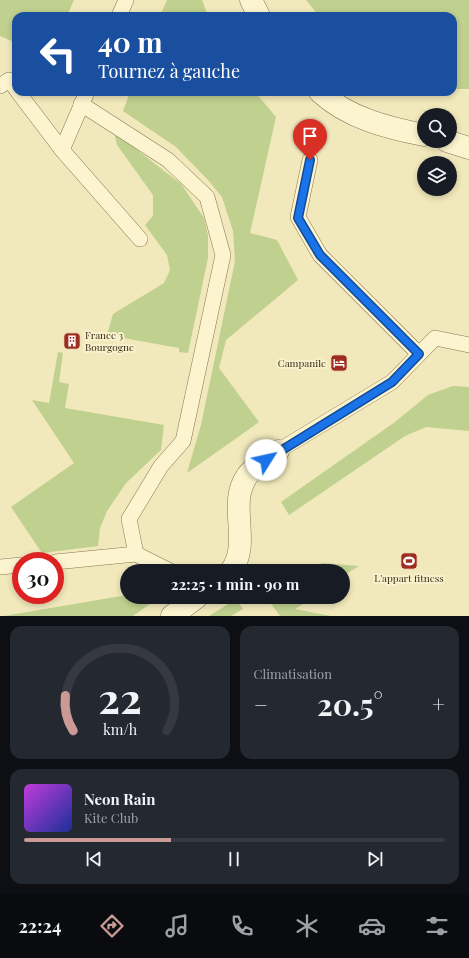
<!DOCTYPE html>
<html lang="fr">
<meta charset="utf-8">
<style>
body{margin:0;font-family:"Playfair Display",serif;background:#242831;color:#f1f3f6;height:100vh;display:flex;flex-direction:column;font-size:15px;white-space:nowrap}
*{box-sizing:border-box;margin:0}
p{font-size:13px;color:#9ea1a6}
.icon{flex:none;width:22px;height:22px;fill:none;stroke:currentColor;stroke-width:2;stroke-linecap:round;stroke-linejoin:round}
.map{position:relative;height:616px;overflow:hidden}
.drawer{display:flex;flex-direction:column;gap:10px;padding:10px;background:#0d0f14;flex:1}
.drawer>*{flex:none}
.hud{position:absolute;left:12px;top:12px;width:445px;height:84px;border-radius:12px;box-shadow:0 2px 6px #0003;background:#1a4fa0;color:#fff;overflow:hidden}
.buttons{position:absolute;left:417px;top:108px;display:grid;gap:8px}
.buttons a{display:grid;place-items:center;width:40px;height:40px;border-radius:50%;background:#171b24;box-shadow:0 2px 6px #0003;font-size:20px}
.speed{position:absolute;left:12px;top:552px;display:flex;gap:8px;font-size:20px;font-weight:700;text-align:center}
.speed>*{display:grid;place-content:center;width:52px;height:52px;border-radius:50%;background:#171b24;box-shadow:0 2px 6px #0003;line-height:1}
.speed .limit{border:6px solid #d22;background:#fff;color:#111}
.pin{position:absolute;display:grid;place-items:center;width:34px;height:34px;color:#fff;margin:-41px -17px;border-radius:50% 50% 50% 0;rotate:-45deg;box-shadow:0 0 4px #0007}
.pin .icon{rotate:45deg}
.me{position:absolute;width:44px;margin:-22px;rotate:55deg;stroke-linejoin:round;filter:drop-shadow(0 0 3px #0008)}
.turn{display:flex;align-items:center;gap:14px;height:84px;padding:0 20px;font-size:18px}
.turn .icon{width:52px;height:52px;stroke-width:2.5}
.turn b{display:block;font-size:28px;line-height:34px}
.big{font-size:30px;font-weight:700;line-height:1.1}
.drawer .widget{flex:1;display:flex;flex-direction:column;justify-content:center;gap:6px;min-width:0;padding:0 14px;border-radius:12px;background:#242831}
.drawer .dial{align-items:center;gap:0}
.dial svg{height:104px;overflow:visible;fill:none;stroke:#363941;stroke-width:7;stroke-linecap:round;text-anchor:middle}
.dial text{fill:#f1f3f6;stroke:none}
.song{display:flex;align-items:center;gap:12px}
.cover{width:48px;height:48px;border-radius:6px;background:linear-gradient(135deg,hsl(290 70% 55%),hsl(230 70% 35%))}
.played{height:4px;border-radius:2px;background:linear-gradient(90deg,#cb9a95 35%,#363941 35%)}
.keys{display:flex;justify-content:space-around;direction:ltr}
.heat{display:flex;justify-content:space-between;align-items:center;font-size:22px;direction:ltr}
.drawer .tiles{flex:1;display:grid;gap:10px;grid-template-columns:1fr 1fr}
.widget:last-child{grid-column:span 2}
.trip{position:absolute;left:120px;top:564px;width:230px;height:40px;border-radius:20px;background:#171b24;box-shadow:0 2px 6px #0003;font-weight:700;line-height:40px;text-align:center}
.tabs{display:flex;height:64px;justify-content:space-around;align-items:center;background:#090b0e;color:#9ea1a6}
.tabs .icon{width:28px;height:28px}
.tabs .selected{color:#cb9a95}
.tabs b{font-size:18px;color:#f1f3f6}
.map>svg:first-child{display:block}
.green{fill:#c0d08f}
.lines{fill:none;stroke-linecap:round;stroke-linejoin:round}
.service-casing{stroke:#8a7754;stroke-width:16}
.minor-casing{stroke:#8a7754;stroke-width:23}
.service{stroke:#fcf4cf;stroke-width:15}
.minor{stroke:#fcf4cf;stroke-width:22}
.route-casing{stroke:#114b97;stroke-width:10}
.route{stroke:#1a73e8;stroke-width:7}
.labels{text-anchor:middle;stroke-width:4;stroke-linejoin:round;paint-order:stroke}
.poi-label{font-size:10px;fill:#372c1a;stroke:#f8f1cb;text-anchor:start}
</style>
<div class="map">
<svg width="469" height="616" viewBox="0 0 469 616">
<rect width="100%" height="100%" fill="#f1e8bb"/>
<g class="green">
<polygon points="0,0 74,0 67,16 16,16 16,43 0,36"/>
<polygon points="167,0 202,0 208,16 160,16"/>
<polygon points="306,0 469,0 469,89 453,89 453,16 319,16"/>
<polygon points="130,92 255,92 276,117 250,233 277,240 298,280 226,340 219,368 259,422 187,473 201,425 235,261 233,231 222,197 208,180 176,147 123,111"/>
<polygon points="114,132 181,184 204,218 208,235 208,258 188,353 179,352 179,348 107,335 113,314 164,283 170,270 167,255 145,225 153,216 153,195 117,145"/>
<polygon points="58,352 63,353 59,382 69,384 65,408 164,425 161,450 126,483 107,511 100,528 98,546 42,553 11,507 74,463 32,400 49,403"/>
<polygon points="453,386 469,387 469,431 426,427 405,436 289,515 281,502 395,422 428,395"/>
<polygon points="322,563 359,566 343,576 343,571 311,571"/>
<polygon points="127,595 127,597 160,597 133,616 4,616"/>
<polygon points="276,597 313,597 295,609 331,616 280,616 270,602"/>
<polygon points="236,599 243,609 231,616 209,616"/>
</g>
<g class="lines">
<defs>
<g id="service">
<polyline points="119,16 126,0"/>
<polyline points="0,86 9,80 16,89"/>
<polyline points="18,92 62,150 140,239"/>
<polyline points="81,104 168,160 207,197 223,255 183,441 161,466 129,519 136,554 170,571"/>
<polyline points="62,150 87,92"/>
<polyline points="310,160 298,217 320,255 419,354"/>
<polyline points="278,451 392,382 435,338 469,345"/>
<polyline points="55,562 136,554"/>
<polyline points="0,567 21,565"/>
</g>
<g id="minor">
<polyline points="251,0 259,16"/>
<path d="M 320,92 C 348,118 388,128 424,135"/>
<polyline points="447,141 469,148"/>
<path d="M 231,571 C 252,542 227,505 247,476 C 254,466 268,459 278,451"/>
<polyline points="172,616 197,597"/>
</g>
</defs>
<use href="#service" class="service-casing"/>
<use href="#minor" class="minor-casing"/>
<use href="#service" class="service"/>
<use href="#minor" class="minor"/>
</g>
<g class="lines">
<defs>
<polyline id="route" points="266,460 392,382 419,354 320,255 298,218 310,160"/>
</defs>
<use href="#route" class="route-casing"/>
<use href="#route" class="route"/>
</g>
<defs>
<symbol id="building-square" viewBox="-11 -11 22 22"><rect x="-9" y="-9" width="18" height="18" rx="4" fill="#9d2d1f" stroke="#f8f1cb"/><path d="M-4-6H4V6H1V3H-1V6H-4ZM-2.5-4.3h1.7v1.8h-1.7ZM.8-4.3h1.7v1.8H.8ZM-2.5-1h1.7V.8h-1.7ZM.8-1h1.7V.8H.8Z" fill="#fff"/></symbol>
<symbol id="hotel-square" viewBox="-11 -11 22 22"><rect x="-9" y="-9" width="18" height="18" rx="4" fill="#9d2d1f" stroke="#f8f1cb"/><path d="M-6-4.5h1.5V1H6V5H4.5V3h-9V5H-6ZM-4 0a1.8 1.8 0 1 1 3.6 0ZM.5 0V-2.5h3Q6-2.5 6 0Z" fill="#fff"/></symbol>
<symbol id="stadium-square" viewBox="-11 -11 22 22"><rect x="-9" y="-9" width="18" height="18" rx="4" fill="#9d2d1f" stroke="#f8f1cb"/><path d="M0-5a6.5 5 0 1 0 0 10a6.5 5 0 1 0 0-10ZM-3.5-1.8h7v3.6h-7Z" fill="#fff"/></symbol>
</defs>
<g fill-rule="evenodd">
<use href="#building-square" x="62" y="331" width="20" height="20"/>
<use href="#hotel-square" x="329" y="353" width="20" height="20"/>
<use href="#stadium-square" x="399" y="551" width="20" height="20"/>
</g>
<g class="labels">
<g class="poi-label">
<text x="85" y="339">France 3<tspan x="85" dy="12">Bourgogne</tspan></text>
<text x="326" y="367" text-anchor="end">Campanile</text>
<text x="409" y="582" text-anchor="middle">L'appart fitness</text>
</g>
</g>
</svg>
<div class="buttons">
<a><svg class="icon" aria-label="search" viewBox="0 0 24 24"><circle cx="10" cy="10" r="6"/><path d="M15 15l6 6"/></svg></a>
<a><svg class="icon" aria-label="layers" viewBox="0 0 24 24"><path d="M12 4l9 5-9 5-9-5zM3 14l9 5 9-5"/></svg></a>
</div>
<div class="speed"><div class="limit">30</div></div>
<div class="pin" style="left:310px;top:160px;background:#d93025"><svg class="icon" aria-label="arrive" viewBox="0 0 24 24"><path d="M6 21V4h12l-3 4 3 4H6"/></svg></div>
<svg class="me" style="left:266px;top:460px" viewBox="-20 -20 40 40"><circle r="19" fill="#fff"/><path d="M0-13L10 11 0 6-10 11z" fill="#1a73e8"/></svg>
<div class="trip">22:25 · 1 min · 90 m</div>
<div class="hud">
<div class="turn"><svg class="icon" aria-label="left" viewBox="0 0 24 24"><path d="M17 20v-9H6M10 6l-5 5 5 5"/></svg><div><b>40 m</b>Tournez à gauche</div></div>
</div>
</div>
<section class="drawer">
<div class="tiles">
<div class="widget dial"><svg viewBox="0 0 100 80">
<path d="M14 69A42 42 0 1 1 86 69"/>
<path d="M14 69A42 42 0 0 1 8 42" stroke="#cb9a95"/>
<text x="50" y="56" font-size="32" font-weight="700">22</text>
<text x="50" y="72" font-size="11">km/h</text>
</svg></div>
<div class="widget"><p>Climatisation</p>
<div class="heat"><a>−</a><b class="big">20.5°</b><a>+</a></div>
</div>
<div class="widget">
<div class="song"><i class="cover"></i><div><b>Neon Rain</b><p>Kite Club</p></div></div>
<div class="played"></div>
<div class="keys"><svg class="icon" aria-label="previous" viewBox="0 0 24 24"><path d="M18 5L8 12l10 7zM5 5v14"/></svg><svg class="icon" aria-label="pause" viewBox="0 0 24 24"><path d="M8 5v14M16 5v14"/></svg><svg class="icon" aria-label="next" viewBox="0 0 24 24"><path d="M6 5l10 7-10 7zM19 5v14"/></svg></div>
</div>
</div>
</section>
<nav class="tabs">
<b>22:24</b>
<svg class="icon selected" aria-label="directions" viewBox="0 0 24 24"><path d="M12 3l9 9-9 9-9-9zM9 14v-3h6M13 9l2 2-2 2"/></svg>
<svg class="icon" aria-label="music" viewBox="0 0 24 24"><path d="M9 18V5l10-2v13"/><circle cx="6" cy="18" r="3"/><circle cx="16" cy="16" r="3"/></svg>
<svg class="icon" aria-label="phone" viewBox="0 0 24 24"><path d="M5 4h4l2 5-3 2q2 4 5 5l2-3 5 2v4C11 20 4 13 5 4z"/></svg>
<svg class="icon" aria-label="climate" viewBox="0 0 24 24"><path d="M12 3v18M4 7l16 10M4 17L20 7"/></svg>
<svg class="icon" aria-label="car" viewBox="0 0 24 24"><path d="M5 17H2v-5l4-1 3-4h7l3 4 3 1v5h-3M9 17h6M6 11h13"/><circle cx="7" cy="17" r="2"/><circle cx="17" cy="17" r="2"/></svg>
<svg class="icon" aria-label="filters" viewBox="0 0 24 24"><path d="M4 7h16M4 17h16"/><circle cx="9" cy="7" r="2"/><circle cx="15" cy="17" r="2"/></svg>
</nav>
